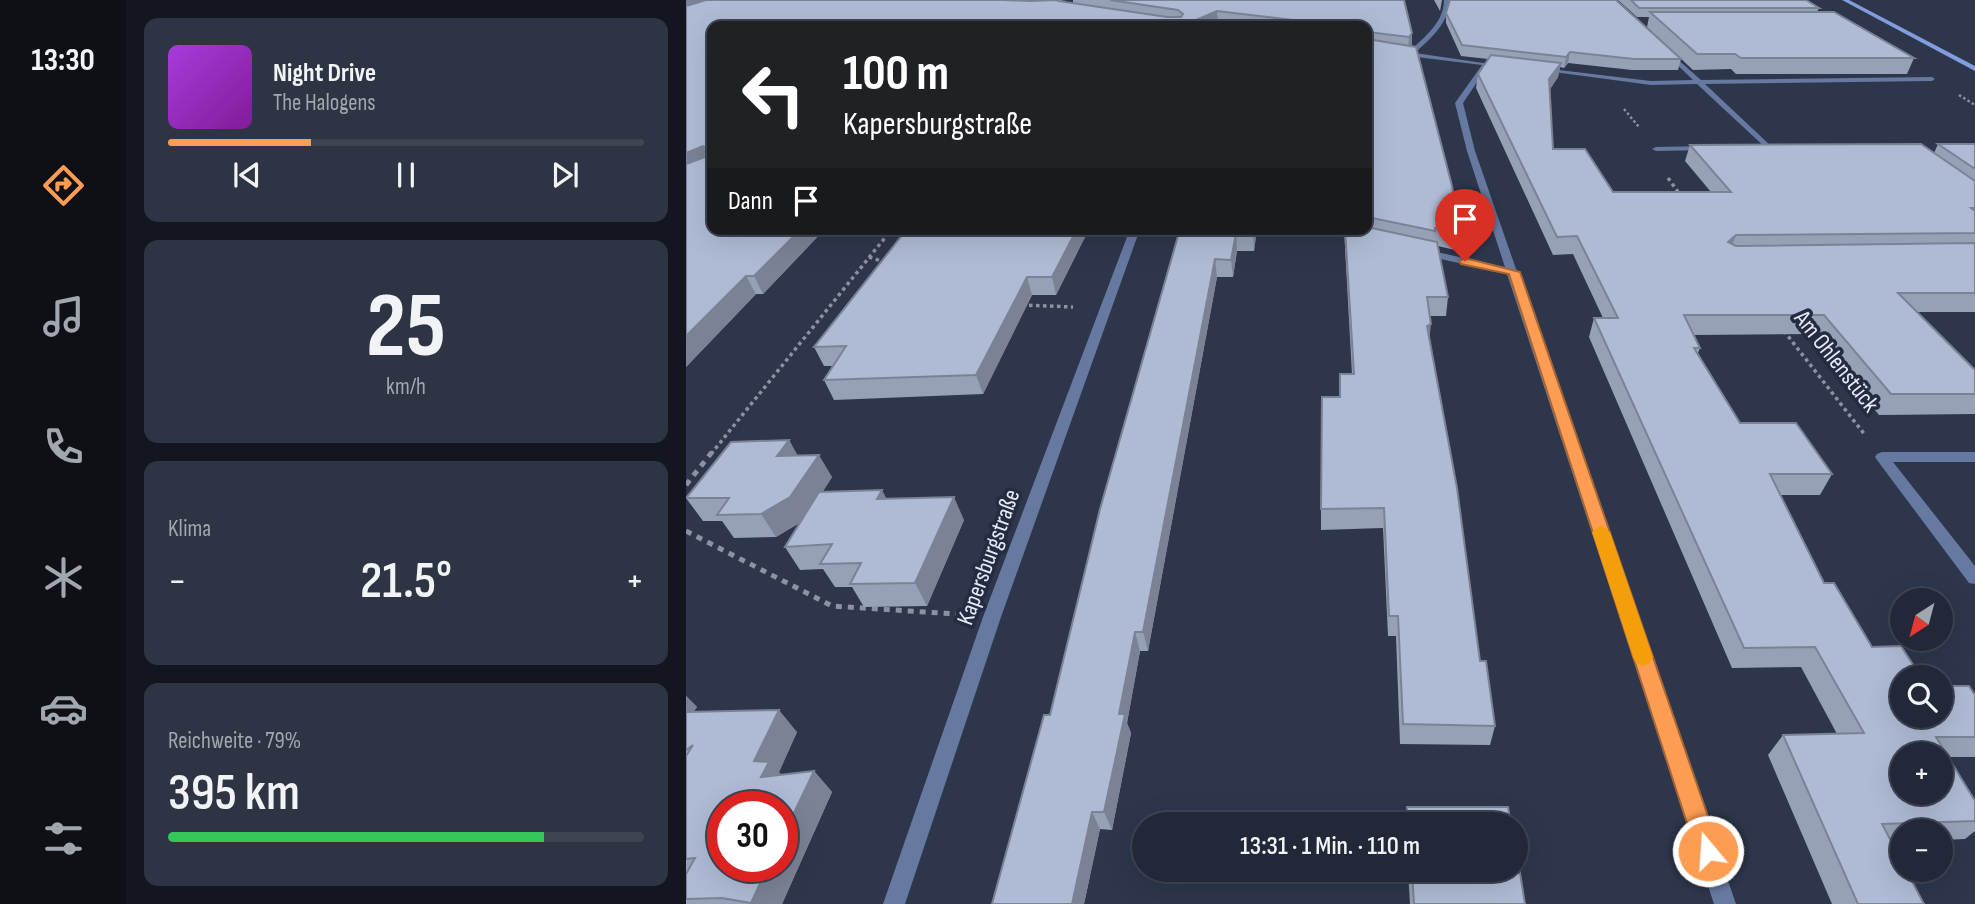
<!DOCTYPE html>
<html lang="de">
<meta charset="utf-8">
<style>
body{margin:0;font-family:"Sofia Sans Condensed",sans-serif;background:#2e3443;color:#f1f3f6;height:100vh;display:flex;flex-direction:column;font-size:26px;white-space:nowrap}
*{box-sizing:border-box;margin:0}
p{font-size:23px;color:#a2a6ae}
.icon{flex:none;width:38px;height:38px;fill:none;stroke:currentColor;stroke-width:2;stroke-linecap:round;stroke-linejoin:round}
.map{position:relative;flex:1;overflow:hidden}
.side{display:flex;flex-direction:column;gap:18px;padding:18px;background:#13161f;width:560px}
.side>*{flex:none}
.guide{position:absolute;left:21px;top:21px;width:665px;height:214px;border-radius:14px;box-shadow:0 7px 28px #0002,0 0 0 2px #3f4453;background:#202124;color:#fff;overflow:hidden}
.needle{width:46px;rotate:216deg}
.buttons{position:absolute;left:1204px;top:588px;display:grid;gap:14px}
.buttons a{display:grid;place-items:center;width:63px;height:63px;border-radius:50%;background:#222838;box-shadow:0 7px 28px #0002,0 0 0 2px #3f4453;font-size:35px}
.speed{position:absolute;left:21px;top:791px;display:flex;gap:14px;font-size:35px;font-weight:700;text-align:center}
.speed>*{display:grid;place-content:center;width:91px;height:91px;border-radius:50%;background:#222838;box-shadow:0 7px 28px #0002,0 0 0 2px #3f4453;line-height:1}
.speed .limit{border:10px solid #d22;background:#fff;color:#111}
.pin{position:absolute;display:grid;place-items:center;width:60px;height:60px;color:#fff;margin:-72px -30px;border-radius:50% 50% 50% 0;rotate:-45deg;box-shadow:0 0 7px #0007}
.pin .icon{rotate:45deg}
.me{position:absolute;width:77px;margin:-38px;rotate:342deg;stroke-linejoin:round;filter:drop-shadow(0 0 5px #0008)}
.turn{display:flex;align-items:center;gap:24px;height:147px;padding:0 21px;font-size:32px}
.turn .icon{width:91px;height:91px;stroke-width:2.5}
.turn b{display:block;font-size:49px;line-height:60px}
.then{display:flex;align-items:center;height:66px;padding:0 21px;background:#0003;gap:14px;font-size:26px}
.big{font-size:52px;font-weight:600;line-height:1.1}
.side .tile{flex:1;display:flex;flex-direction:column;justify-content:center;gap:10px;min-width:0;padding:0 24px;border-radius:14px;background:#2e3443}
.side .dial{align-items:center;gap:0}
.dial b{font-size:91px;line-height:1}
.song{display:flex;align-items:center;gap:21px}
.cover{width:84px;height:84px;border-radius:10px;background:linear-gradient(135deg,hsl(280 70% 55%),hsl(290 70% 35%))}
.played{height:7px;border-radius:4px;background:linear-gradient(90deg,#fd9d54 30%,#3f4453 30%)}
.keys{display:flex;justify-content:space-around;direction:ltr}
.heat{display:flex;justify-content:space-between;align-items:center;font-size:38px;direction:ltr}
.charge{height:10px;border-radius:5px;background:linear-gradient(90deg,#34c759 79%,#3f4453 0)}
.trip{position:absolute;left:446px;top:812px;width:396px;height:70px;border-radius:35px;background:#222838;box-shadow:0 7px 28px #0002,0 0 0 2px #3f4453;font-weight:600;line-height:70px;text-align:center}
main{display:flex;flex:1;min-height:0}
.dock{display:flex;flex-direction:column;width:126px;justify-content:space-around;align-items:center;background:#0e1016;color:#a2a6ae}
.dock .icon{width:49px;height:49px}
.dock .current{color:#fd9d54}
.dock b{font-size:32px;color:#f1f3f6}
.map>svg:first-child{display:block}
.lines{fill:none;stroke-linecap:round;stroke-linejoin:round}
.path-far2{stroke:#8a92a3;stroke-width:2.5;stroke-dasharray:2.5 2.5;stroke-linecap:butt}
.path-far1{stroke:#8a92a3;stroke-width:3.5;stroke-dasharray:3.5 3.5;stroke-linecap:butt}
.path{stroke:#8a92a3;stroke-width:5;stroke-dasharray:6 6;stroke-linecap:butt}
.street{fill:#6679a1;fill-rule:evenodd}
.secondary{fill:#819ddd;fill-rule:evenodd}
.wall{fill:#96a1b7}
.shaded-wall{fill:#7a8395}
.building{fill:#afbbd5;stroke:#7a8395;stroke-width:2;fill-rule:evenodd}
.route{fill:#fd9d54;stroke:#a46637;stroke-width:2}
.slow{fill:#f59e0b}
.labels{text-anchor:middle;stroke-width:7;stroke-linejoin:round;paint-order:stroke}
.street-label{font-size:24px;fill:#e4eaf8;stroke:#232c40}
</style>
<main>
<nav class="dock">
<b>13:30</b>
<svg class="icon current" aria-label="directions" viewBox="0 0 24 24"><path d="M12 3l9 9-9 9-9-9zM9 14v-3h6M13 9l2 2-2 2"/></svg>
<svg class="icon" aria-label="music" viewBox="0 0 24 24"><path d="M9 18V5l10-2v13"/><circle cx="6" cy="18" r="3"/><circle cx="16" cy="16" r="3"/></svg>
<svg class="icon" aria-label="phone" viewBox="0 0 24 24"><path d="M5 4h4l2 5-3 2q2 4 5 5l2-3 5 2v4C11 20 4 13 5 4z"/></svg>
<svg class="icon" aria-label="climate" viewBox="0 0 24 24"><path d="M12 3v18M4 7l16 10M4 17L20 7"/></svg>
<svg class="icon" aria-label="car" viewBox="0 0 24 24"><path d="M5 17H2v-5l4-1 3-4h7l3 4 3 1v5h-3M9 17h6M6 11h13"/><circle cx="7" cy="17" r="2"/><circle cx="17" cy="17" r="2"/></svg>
<svg class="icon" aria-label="filters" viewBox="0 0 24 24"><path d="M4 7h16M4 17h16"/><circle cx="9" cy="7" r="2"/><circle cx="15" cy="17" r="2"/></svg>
</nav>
<section class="side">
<div class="tile">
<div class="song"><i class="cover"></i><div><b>Night Drive</b><p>The Halogens</p></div></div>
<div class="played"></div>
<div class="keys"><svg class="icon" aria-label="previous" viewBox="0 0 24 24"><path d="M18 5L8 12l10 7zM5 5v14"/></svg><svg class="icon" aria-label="pause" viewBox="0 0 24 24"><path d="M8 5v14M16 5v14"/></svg><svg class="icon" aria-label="next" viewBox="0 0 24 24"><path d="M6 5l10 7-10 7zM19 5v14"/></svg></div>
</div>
<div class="tile dial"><b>25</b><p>km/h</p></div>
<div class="tile"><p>Klima</p>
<div class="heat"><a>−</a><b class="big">21.5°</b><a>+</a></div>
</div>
<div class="tile"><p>Reichweite · 79%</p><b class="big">395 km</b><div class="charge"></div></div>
</section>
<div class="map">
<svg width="1289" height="904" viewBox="0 0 1289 904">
<rect width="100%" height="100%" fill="#2d364b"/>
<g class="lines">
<g class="path-far2">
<polyline points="1273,95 1289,105"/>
<polyline points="938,109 953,127"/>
</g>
<g class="path-far1">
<polyline points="982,178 995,196"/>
<polyline points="183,257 201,263"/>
<polyline points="336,305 387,307"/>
<polyline points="1098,331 1179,435"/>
<polyline points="25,454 206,229"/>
</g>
<g class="path">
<polyline points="0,485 26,452"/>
<polyline points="0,531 146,606 270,614"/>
</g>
<g class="street">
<path d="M 758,0 L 764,0 C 763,23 745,38 729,53 L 811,65 L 802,66 L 777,103 L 789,151 L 830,269 L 833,272 L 832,274 L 1050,904 L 1028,904 L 821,274 L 737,255 L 732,252 L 737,249 L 819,267 L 781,151 L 769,103 L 796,65 L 681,51 L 681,47 L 723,52 C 738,37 758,23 758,0 Z"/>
<polygon points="980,49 1015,80 1246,77 1249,79 1246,81 1019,84 1085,146 1086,148 1082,150 1011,84 965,85 853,70 856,68 965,81 1007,80 978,52"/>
<polygon points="1021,146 1025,148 1024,150 970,151 966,149 970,147"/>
<polygon points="444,229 454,229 315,617 219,904 197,904 297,617"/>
<polygon points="627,229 646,229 681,239 676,242"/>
<polygon points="1196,452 1289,452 1289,462 1207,462 1289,566 1289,584 1283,583 1191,460 1189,457 1191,454"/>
</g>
<polygon class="secondary" points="1156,0 1163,0 1289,66 1289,71"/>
</g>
<g class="wall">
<polygon points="0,0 381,0 372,1 387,3 387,0 718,0 726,46 775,233 773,251 752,246 762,297 760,316 744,316 744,339 794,661 809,726 804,745 714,744 710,636 702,636 697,528 635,530 635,509 653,397 666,374 658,229 681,229 681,26 560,26 532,23 524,26 26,26 139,229 77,294 70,294 0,367"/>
<polygon points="748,0 756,0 754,11"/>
<polygon points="932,0 1120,0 1133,8 1131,12 1228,58 1221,74 1050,74 1045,69 1007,70 961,27 963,17 951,17"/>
<polygon points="760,13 995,59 992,70 946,70 882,63 878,68 874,67 872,77 864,89 867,149 927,192 1025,192 999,161 1004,145 1248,153 1252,144 1289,144 1289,312 1231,312 1289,370 1289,414 1193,415 1129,334 1007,335 1014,348 1012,353 1054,423 1146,474 1134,495 1094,495 1138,583 1216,716 1289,695 1289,757 1262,757 1289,801 1289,831 1279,839 1255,840 1255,831 1216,831 1216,841 1205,841 1238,904 1146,904 1082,755 1097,735 1151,734 1115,667 1046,668 903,337 908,318 917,318 887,254 867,255 790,88 792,74 802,59 775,56 760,23"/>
<polygon points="403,229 370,295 346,295 297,394 148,400 138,380 148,366 138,366 128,347"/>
<polygon points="494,229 571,229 568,251 551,251 547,277 531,277 462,651 454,651 441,723 445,733 426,830 414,829 398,904 364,715"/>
<polygon points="103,440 111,455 146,477 137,491 200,498 278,520 241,606 178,607 166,587 149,587 137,569 114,570 99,547 113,523 90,537 48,538 36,521 17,521 0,498"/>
<polygon points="0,696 11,707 7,712 111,732 93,772 95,775 128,771 146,792 96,904 0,904"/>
<polygon points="721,807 825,824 719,824"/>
<polygon points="722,870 830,870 839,904 724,904"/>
</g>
<g class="shaded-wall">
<polygon points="0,0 35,0 0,11"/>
<polygon points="531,11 532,23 524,26 496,26"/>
<polygon points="726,33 726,46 722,49 723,37"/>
<polygon points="884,52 882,63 878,68 880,57"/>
<polygon points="875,63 872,77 861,94 863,79"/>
<polygon points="17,146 25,162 0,172 0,153"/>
<polygon points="115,229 139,229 77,294 68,276"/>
<polygon points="391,229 403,229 370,295 366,277"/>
<polygon points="567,229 571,229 568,251 567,233"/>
<polygon points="550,234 551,251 547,277 545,260"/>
<polygon points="1050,235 1043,253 1042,242"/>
<polygon points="529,259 531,277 462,651 457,632"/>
<polygon points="60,276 70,294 0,367 0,336"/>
<polygon points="341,277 346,295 297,394 290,375"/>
<polygon points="745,324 743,343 741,326"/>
<polygon points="103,440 116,463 91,456"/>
<polygon points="133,455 146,477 119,520 90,537 75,514"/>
<polygon points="196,490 208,513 191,499"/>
<polygon points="268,497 278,520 241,606 229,583"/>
<polygon points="449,632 454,651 441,723 445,733 426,830 418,812 433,714"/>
<polygon points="0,696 11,707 3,719 0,731"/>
<polygon points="93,710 111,732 93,772 103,783 75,777 68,761"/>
<polygon points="128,771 146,792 96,904 65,904 65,903 82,866 96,866 96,838"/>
<polygon points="406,812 414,829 398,904 386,904"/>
</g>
<g class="building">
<polygon points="20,0 314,0 345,1 372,0 372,1 481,17 495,17 497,14 492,10 424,0 718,0 726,33 723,37 682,32 681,34 681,26 657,26 531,11 496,26 488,26 464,22 459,26 26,26 26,229 115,229 68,276 60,276 0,336 0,164 19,157 21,148 17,146 0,153 0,6"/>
<polygon points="764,0 930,0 995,59 948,59 884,52 880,57 776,45 760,13"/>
<polygon points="945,0 1120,0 1133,8 953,8"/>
<polygon points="964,12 1148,12 1228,58 1055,58 1049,54 1011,54"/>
<polygon points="681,39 730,47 766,186 775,233 749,228 749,231 681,217"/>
<path d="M 805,55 L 875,63 L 863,79 L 867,149 L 899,149 L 927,192 L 1045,192 L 1004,145 L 1235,144 L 1289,181 L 1289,208 L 1285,208 L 1289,211 L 1289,233 L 1050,235 L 1042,242 L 1050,246 L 1289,243 L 1289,293 L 1212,293 L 1289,370 L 1289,394 L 1205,394 L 1138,315 L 998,315 L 1014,348 L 1008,348 L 1054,423 L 1110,423 L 1146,474 L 1084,474 L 1138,583 L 1148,583 L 1186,647 L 1215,646 L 1235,677 L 1216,677 L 1216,716 L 1255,716 L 1255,686 L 1283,686 L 1289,695 L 1289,737 L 1250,737 L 1289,801 L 1289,821 L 1196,824 L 1216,862 L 1216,870 L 1220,870 L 1238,904 L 1172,904 L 1097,735 L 1178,733 L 1129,647 L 1058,648 L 908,318 L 932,318 L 891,236 L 871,237 L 792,74 ZM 1216,754 L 1255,754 L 1255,793 L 1216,793 Z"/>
<polygon points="1252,144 1289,144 1289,169"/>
<polygon points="681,227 751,242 762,297 741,297 745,324 741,326 771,488 794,661 800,661 809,726 717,724 712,616 703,616 698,508 635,509 636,397 654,397 654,374 668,374 659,229 681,229"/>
<polygon points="221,229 391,229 366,277 341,277 290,375 138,380 160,346 128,347"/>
<polygon points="494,229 567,229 567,233 550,234 545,260 529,259 457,632 449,632 433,714 439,714 418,812 406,812 386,904 306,904 358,715 364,715 414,509"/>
<polygon points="103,440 91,456 133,455 104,497 75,514 31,515 43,498 0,498 45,442"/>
<polygon points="196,490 191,499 268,497 229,583 164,584 175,563 134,564 146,544 99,547 133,492"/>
<polygon points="93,710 68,761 83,762 75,777 128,771 96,838 96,807 37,807 37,866 82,866 65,903 36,898 0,899 0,874 9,858 0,859 0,756 7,745 0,750 0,712"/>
<polygon points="721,807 822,807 825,824 722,824"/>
<polygon points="830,848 839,904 728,904 726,870 830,870"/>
</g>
<polygon class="route" points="779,258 834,272 1034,851 1031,860 1022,864 1013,860 1010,851 823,274 775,264 773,261"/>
<polygon class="slow" points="915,525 924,532 967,657 964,663 957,666 950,663 947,657 906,532"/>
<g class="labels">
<g class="street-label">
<text transform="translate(1151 361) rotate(52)" y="8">Am Ohlenstück</text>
<text transform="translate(302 557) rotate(-70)" y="8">Kapersburgstraße</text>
</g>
</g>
</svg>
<div class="buttons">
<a><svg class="needle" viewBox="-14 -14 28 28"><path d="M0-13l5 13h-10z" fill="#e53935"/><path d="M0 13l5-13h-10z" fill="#a2a6ae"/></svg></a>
<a><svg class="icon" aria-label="search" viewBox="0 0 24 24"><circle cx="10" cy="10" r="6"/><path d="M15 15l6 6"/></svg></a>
<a>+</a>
<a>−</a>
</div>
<div class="speed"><div class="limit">30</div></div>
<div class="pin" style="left:779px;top:261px;background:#d93025"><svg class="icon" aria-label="arrive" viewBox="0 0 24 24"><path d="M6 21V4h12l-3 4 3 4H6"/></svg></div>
<svg class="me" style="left:1022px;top:851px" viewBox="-20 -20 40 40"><circle r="17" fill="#fd9d54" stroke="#fff" stroke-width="3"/><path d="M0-11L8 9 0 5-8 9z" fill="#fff"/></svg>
<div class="trip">13:31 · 1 Min. · 110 m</div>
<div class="guide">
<div class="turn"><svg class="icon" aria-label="left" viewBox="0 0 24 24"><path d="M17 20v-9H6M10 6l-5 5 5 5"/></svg><div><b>100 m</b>Kapersburgstraße</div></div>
<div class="then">Dann<svg class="icon" aria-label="arrive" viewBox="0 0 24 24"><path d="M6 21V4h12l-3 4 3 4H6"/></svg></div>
</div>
</div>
</main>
